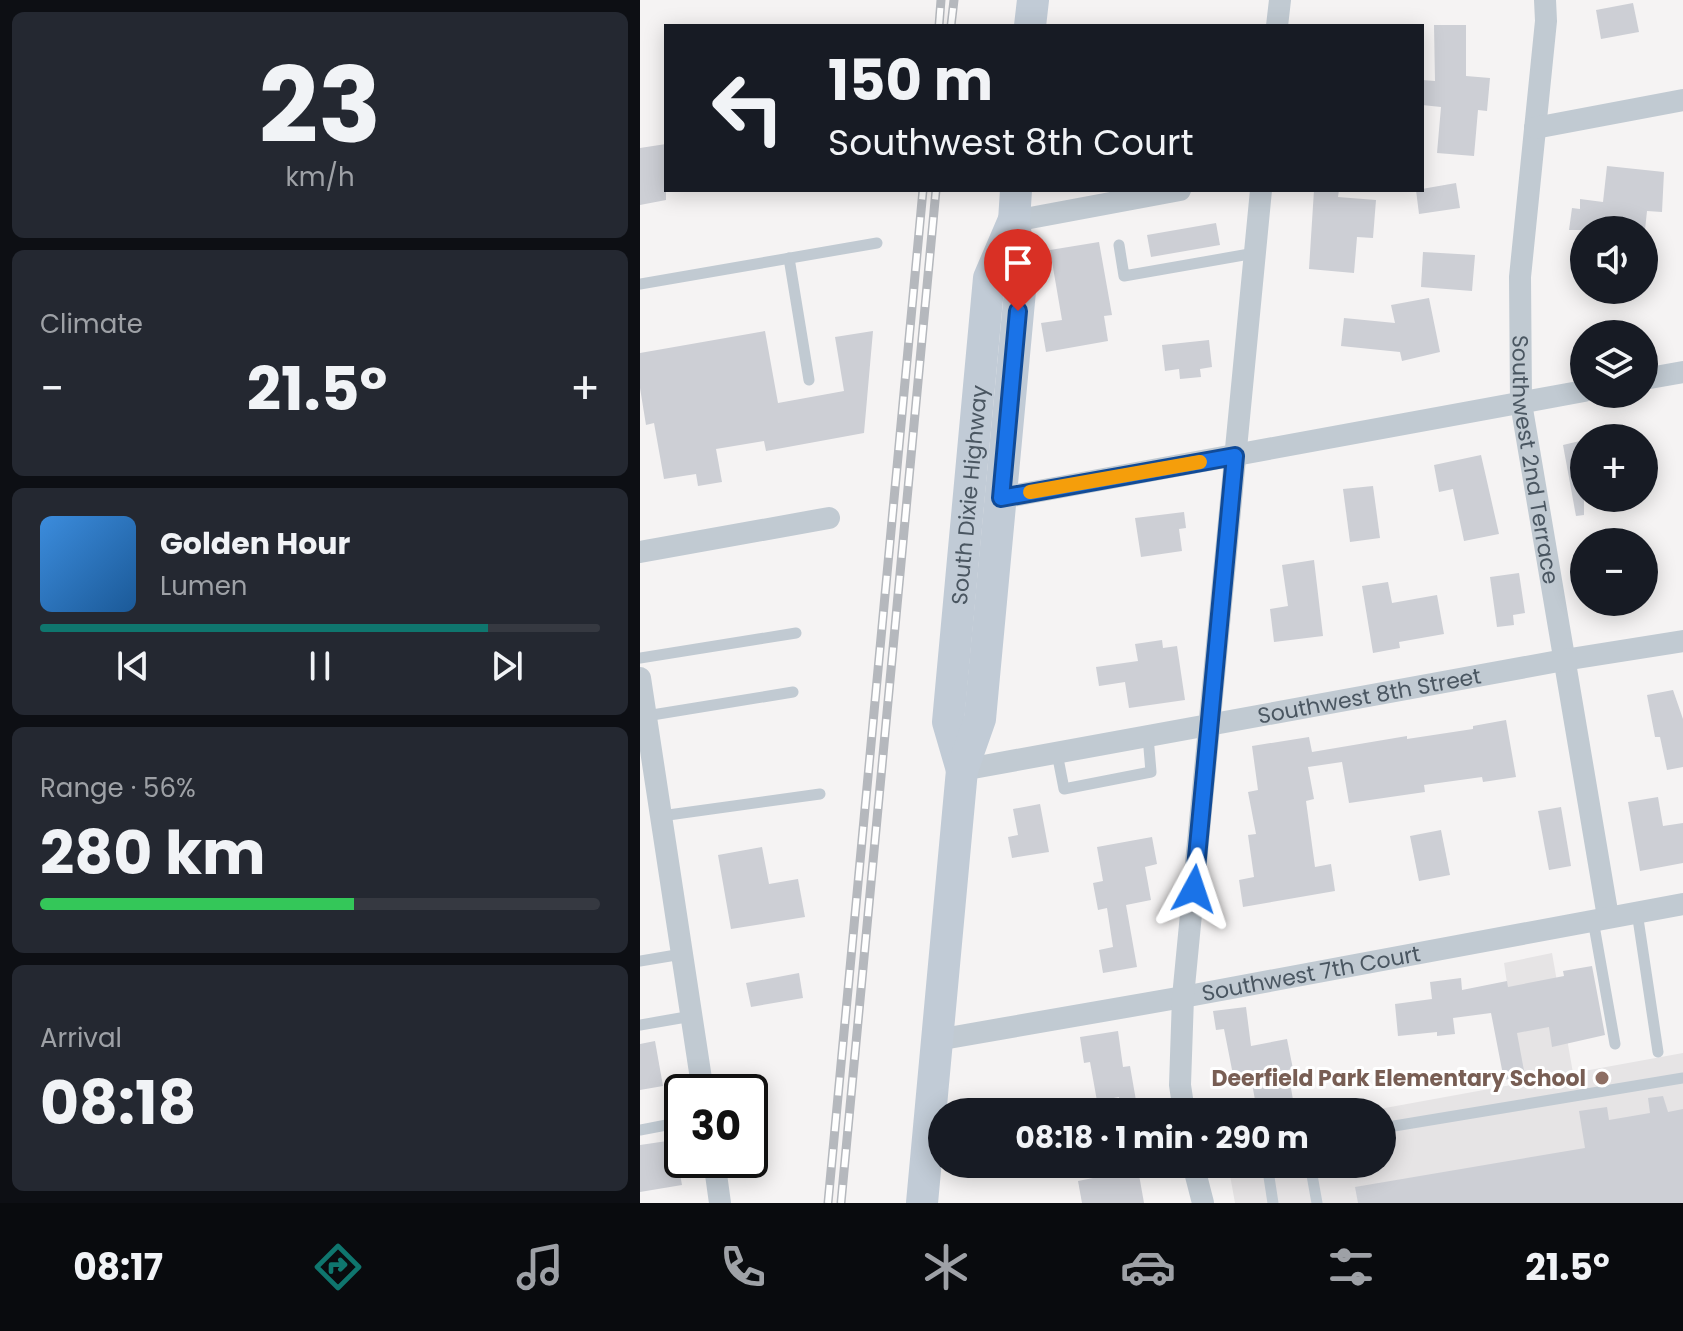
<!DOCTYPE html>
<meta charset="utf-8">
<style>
body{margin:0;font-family:Poppins,sans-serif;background:#242831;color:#f1f3f6;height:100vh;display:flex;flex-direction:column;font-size:30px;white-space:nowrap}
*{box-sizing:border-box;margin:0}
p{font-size:26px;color:#9ea1a6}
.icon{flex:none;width:44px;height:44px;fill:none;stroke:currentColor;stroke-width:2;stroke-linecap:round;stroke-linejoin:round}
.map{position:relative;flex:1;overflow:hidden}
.panel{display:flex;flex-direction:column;gap:12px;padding:12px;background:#0d0f14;width:640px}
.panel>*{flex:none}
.banner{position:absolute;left:24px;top:24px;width:760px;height:168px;border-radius:0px;box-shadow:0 4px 20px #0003;background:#171b24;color:#f1f3f6;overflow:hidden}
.buttons{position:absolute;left:930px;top:216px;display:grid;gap:16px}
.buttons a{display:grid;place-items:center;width:88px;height:88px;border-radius:50%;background:#171b24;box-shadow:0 4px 20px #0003;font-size:40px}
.speed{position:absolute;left:24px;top:1074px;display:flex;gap:16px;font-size:40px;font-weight:700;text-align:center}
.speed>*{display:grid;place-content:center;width:104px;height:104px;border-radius:50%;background:#171b24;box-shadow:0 4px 20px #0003;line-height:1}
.speed .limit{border:4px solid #111;border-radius:12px;background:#fff;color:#111}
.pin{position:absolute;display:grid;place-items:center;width:68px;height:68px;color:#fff;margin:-82px -34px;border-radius:50% 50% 50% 0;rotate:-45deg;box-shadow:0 0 8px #0007}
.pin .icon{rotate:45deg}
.me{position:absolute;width:88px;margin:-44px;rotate:5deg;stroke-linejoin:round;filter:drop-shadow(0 0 6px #0008)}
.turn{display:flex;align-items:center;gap:28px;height:168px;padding:0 32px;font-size:36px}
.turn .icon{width:104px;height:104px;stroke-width:2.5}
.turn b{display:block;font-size:56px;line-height:68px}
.big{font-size:60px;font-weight:700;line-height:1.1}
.panel .tile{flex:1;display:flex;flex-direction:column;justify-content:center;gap:12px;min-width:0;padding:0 28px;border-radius:12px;background:#242831}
.panel .dial{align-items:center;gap:0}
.dial b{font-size:104px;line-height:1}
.song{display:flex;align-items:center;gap:24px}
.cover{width:96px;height:96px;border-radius:12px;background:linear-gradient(135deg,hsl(210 70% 55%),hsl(210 70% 35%))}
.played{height:8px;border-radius:4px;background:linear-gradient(90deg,#0f766e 80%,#363941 80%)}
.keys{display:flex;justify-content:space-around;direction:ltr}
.heat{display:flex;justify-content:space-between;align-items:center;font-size:44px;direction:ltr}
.charge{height:12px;border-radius:6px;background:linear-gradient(90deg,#34c759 56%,#363941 0)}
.trip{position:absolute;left:288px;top:1098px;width:468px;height:80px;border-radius:40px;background:#171b24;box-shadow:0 4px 20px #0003;font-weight:700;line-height:80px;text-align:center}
.dock{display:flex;height:128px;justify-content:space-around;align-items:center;background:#090b0e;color:#9ea1a6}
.dock .icon{width:56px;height:56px}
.dock .selected{color:#0f766e}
.dock b{font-size:36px;color:#f1f3f6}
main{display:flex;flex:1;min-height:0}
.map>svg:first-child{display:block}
.education{fill:#e6e4e5}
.building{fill:#cdcfd5}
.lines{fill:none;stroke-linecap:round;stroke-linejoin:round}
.lane{stroke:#c1cad2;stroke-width:11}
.street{stroke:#c1cad2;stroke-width:22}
.secondary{stroke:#c1cbd6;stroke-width:32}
.rail-casing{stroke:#b5b8bd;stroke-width:9}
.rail{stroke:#fff;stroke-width:6;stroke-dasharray:18;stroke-linecap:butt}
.route-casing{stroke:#114b97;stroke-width:20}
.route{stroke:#1a73e8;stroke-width:14}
.slow{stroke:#f59e0b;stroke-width:14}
.education-dot{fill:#8d6e63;stroke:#fff;stroke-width:3}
.labels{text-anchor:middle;stroke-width:6;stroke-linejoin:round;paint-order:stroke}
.street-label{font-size:22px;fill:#4a5661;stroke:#fff}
.education-label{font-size:22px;font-weight:bold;fill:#785e54;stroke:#fff;text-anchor:end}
</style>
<main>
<section class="panel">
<div class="tile dial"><b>23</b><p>km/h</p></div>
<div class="tile"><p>Climate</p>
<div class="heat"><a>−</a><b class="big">21.5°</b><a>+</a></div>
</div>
<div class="tile">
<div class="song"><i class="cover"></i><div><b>Golden Hour</b><p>Lumen</p></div></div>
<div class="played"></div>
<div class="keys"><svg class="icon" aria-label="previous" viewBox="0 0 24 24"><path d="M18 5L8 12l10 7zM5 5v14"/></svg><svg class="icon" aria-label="pause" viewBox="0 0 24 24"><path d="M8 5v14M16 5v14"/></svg><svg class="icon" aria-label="next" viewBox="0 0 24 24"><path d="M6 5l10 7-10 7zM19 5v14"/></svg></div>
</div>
<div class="tile"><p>Range · 56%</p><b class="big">280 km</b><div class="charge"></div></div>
<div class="tile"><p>Arrival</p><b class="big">08:18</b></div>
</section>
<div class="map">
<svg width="1043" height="1203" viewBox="0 0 1043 1203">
<rect width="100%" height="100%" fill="#f5f3f3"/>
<polygon class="education" points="912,953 933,1073 1043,1053 1043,1203 595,1203 588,1164 742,1164 742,1112 723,1112 882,1083 864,963"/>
<g class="building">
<polygon points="993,3 999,32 961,39 956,10"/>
<polygon points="794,25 826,25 826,76 850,78 847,111 838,110 834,156 797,153 801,107 782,105 782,80 795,81"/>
<polygon points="26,144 26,200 0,205 0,148"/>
<polygon points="967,166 1024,172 1022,212 1007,211 1005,230 929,230 932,208 940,209 940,199 963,202"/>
<polygon points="816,183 820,208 779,214 776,190"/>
<polygon points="674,190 699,190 698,197 736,200 733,238 717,237 714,273 669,269"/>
<polygon points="576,223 580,245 511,257 507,235"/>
<polygon points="459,242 472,315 464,316 468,341 406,352 401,323 422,320 410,250"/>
<polygon points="783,252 835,255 832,291 781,287"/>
<polygon points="789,298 800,352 762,361 760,352 701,346 704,318 755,323 751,305"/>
<polygon points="125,331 138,403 204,391 195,337 233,331 224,433 126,451 124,441 76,449 82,482 58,486 56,474 24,479 14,423 6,425 0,388 0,353"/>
<polygon points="569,340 572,367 560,369 561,377 540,379 539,369 525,371 522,345"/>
<polygon points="944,440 944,515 936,516 923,445"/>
<polygon points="841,455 859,534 824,541 813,489 799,492 794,465"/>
<polygon points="733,486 740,538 710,542 703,489"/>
<polygon points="544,512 546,528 539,529 542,551 501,557 495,518"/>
<polygon points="674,560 683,636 634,642 630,609 648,606 642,565"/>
<polygon points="879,573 885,613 873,615 874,625 857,627 850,577"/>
<polygon points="748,582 752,603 797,595 804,634 759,642 760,648 733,653 722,586"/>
<polygon points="522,640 523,648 537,646 545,700 489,708 485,682 459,686 456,667 498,661 495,644"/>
<polygon points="1033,690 1043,719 1043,767 1027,770 1020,737 1015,737 1007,695"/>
<polygon points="866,720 876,777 843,782 842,777 784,785 785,792 709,803 702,762 668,767 674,799 666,801 675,867 691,864 695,891 603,907 599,880 614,877 608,835 616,834 608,792 618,790 612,746 669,737 672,752 767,736 767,739 833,729 833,726"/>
<polygon points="1018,797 1023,826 1043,823 1043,863 1000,871 988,802"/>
<polygon points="400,804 409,852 372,858 368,837 378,835 373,809"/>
<polygon points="921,807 931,866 909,870 898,811"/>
<polygon points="801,830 810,875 779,881 770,836"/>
<polygon points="512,837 517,864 505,867 511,900 486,905 497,967 463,973 459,950 473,947 467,908 458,910 453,883 463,881 457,847"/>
<polygon points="122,847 129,884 158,879 165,917 91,929 78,855"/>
<polygon points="952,966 965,1035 912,1047 909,1027 877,1033 885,1076 864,1080 851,1013 813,1018 815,1034 797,1036 797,1032 758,1036 755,1004 792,999 790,982 821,978 822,990 867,981 868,987 924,976 923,971"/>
<polygon points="159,973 163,998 111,1007 106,983"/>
<polygon points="606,1007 611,1046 647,1039 653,1069 648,1070 655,1112 617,1112 611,1077 594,1080 584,1029 576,1030 573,1011"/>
<polygon points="478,1031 483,1067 490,1066 498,1112 482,1112 479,1097 457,1101 450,1062 444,1063 440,1037"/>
<polygon points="15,1041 23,1086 0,1090 0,1044"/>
<polygon points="1023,1096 1028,1112 1043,1109 1043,1203 718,1203 715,1187 945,1148 939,1111 967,1107 969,1120 1010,1113 1008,1098"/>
<polygon points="34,1140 42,1185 0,1192 0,1145"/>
<polygon points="498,1169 504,1203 442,1203 438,1181"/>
</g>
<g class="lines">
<g class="lane">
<polyline points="479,245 484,276 615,253"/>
<polyline points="149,258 169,380"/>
<polyline points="0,284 237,243"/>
<polyline points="0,658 156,633"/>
<polyline points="6,716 153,692"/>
<polyline points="417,753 424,789 511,772 508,736"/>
<polyline points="21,816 180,794"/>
<polyline points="997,912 1018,1052"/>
<polyline points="953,920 975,1044"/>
<polyline points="0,961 42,954"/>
<polyline points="0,1025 52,1016"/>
<polyline points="742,1128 1043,1078"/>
<polyline points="0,1130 42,1122"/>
<polyline points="627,1164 633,1203"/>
<polyline points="670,1164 677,1203"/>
</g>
<g class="street">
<path id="s1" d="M 905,0 L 906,21 L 880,277 L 881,403 L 968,917"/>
<polyline points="637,26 640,0"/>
<polyline points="895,128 1043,100"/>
<polyline points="374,221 540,190"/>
<polyline points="1004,379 1043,372"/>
<polyline points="361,498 944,391"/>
<polyline points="0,552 189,518"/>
<polyline points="0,678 63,1092"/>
<path id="s2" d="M 322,770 L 924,660 L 1043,641"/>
<path id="s3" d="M 297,1040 L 543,997 L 1043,904"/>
<polyline points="544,1112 540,1085 543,997 621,190"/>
<polyline points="74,1160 80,1203"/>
<polyline points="553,1164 563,1203"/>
</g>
<g class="secondary">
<polyline points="390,26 393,0"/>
<path id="s4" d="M 322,770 L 308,722 L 349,278 L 373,222"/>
<polyline points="282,1203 322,770 340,719 381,280 374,221 376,190"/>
</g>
<defs>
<g id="rail">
<polyline points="299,26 301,0"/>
<polyline points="311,26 314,0"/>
<polyline points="188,1203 283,190"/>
<polyline points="201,1203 296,190"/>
</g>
</defs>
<use href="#rail" class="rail-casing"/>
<use href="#rail" class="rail"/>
</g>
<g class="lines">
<defs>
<polyline id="route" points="378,311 361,498 595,456 554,889"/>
</defs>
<use href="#route" class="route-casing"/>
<use href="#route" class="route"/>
<polyline class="slow" points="390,492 560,462"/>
</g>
<circle class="education-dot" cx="962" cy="1078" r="8"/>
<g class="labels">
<g class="street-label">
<text dy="8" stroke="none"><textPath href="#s1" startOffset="462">Southwest 2nd Terrace</textPath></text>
<text dy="8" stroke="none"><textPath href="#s4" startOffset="278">South Dixie Highway</textPath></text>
<text dy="8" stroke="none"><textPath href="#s2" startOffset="414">Southwest 8th Street</textPath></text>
<text dy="8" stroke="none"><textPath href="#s3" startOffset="380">Southwest 7th Court</textPath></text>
</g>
<g class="education-label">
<text x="946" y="1086">Deerfield Park Elementary School</text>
</g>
</g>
</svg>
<div class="buttons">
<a><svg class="icon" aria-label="sound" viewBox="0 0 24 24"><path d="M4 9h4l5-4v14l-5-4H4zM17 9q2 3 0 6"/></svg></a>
<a><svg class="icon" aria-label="layers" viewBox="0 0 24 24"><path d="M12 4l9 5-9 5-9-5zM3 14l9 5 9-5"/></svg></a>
<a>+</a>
<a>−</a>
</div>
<div class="speed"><div class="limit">30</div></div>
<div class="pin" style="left:378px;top:311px;background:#d93025"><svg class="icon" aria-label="arrive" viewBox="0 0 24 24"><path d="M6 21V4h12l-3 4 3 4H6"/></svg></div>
<svg class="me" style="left:554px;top:889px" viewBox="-20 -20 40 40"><path d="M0-17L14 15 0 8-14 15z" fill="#1a73e8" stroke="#fff" stroke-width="4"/></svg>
<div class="trip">08:18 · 1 min · 290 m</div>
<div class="banner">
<div class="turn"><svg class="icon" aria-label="left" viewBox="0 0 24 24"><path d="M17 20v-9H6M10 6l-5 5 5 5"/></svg><div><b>150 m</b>Southwest 8th Court</div></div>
</div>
</div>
</main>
<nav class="dock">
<b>08:17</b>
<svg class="icon selected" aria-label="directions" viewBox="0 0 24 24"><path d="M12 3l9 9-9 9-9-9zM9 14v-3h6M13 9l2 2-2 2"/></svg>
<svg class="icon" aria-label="music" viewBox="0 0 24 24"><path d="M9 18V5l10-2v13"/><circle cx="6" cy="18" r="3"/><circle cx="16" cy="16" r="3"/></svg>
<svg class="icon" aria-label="phone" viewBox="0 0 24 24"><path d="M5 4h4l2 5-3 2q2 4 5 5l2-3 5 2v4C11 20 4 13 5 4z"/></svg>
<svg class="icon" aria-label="climate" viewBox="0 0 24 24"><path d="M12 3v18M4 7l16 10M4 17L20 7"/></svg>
<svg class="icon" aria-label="car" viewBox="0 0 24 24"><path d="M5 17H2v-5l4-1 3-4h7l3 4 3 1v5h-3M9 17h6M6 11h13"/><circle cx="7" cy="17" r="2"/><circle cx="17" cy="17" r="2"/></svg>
<svg class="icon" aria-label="filters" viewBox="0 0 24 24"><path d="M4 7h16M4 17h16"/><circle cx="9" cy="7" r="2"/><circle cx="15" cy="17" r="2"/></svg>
<b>21.5°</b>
</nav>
